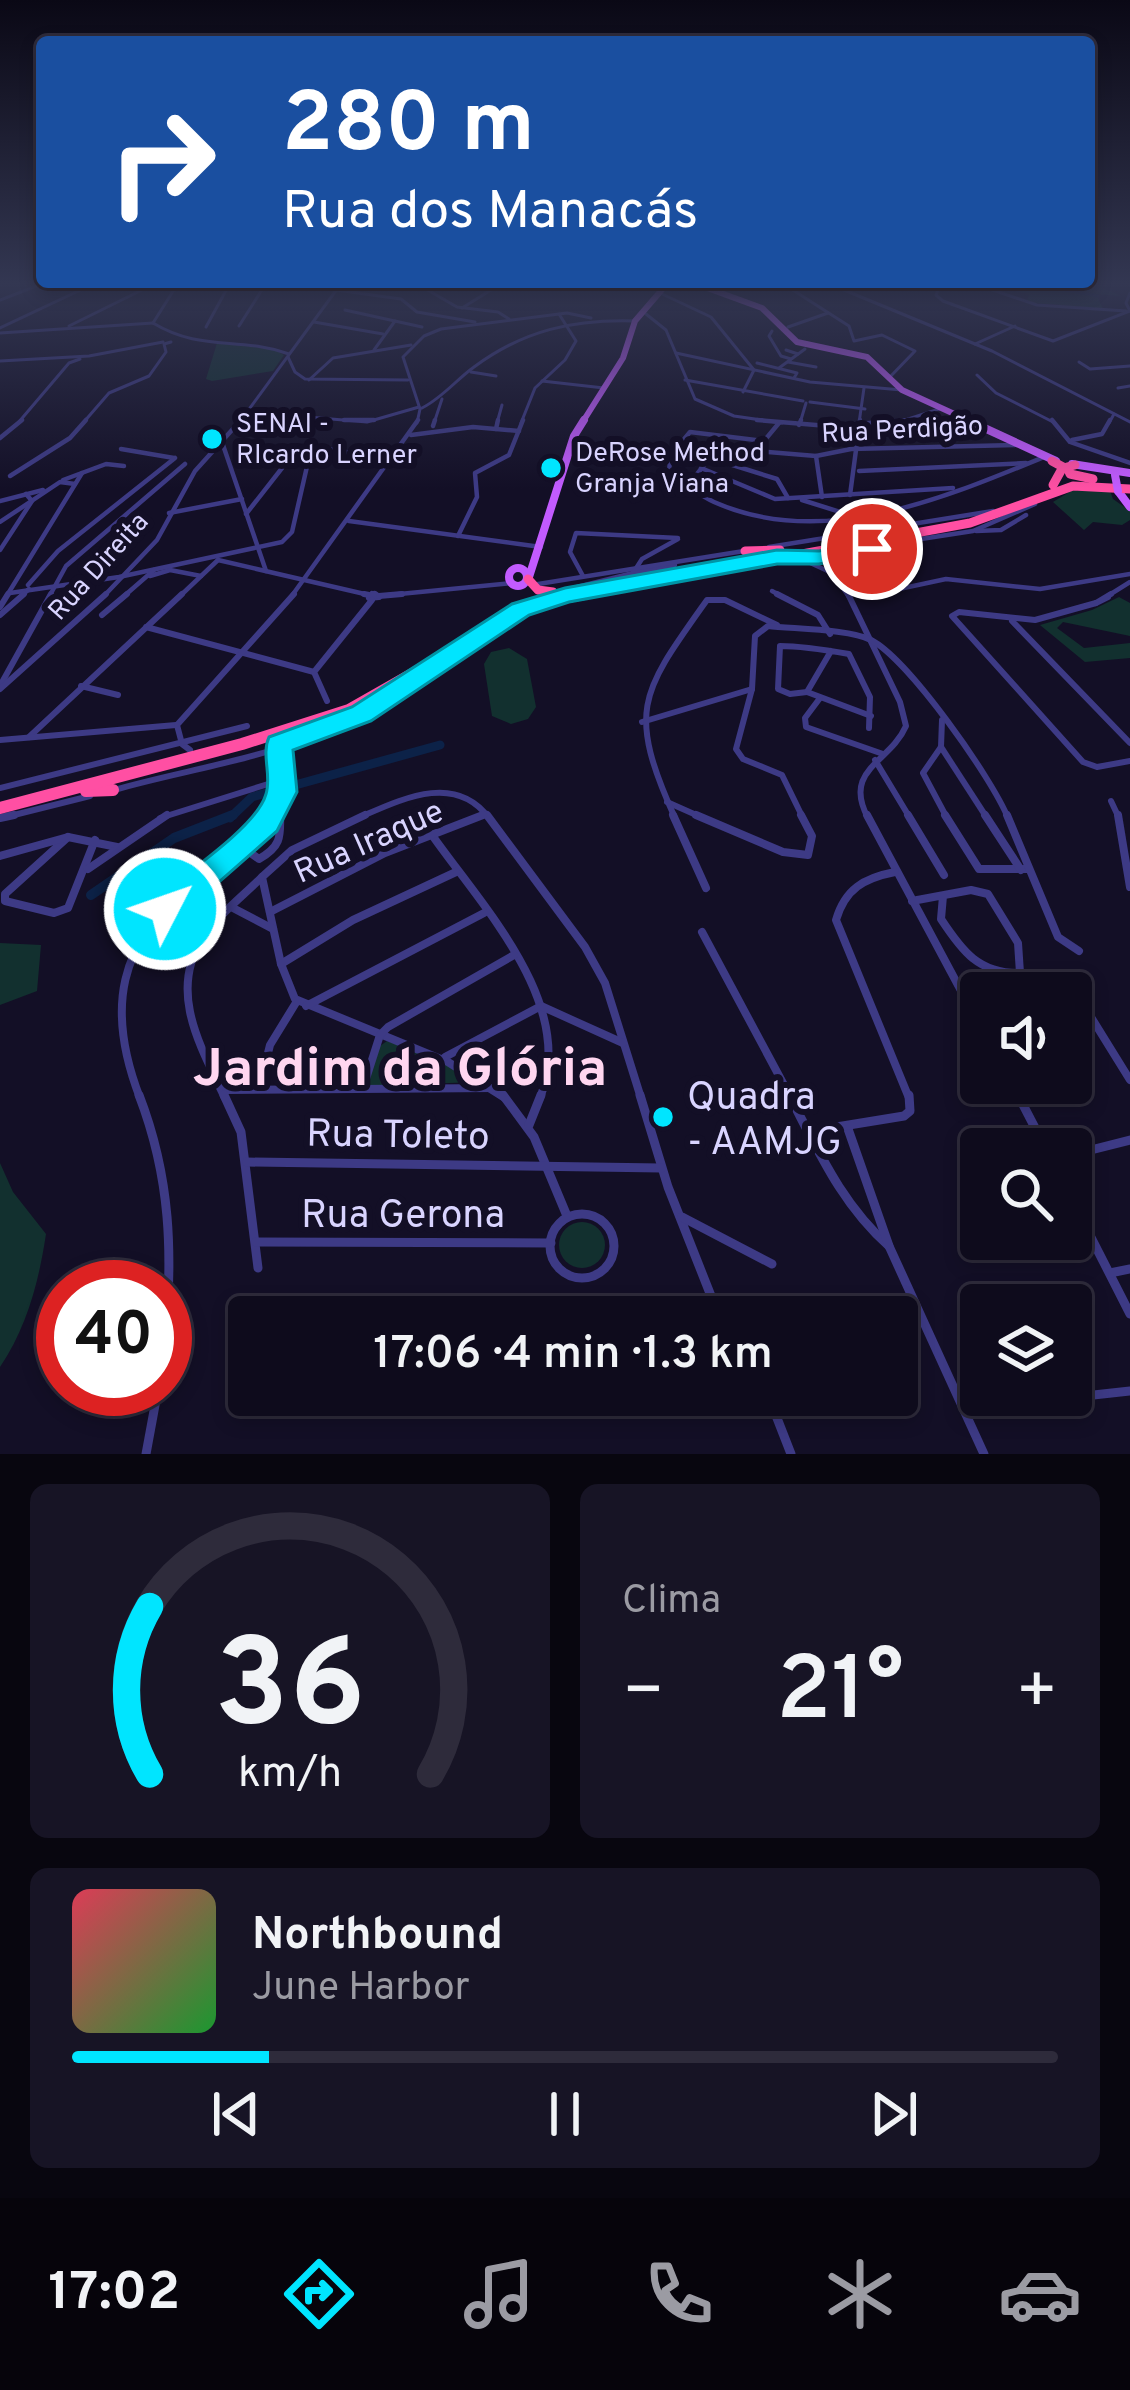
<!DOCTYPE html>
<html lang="pt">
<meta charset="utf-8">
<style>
body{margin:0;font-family:Overpass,sans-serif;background:#171425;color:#f1f3f6;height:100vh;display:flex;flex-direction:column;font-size:45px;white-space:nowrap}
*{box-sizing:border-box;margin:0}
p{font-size:39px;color:#9b9ba3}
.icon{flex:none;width:66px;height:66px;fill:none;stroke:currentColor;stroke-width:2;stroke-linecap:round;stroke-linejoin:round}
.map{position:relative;height:1454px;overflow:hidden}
.panel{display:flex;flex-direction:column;gap:30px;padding:30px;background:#08060f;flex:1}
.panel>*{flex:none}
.guide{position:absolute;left:36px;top:36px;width:1059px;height:252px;border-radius:12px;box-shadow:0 6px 18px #0003,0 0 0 3px #2e2b3b;background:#1a4fa0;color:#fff;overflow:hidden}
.fabs{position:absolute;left:960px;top:972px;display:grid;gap:24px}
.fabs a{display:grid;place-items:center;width:132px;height:132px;border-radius:12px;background:#0e0b1c;box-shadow:0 6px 18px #0003,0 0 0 3px #2e2b3b;font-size:60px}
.speed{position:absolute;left:36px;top:1260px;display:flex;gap:24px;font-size:60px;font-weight:700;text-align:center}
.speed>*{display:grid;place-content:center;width:156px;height:156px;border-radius:50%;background:#0e0b1c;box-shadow:0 6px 18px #0003,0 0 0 3px #2e2b3b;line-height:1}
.speed .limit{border:18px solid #d22;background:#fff;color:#111}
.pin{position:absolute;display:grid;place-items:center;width:102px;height:102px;color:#fff;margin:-51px;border:6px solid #fff;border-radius:50%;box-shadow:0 3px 12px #0007}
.me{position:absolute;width:132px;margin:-66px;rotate:49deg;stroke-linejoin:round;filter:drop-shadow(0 0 9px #0008)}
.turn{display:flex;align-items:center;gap:42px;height:252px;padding:0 48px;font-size:54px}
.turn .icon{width:156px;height:156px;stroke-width:2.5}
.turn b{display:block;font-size:84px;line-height:102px}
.big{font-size:90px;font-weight:600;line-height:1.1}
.panel .widget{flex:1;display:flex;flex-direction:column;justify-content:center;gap:18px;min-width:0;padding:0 42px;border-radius:18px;background:#171425}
.panel .dial{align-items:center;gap:0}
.dial svg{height:312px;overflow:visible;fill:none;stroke:#2e2b3b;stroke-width:7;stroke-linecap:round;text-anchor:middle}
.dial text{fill:#f1f3f6;stroke:none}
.song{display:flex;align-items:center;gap:36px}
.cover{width:144px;height:144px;border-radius:18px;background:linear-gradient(135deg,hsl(350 70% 55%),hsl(130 70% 35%))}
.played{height:12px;border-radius:6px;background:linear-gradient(90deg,#00e5ff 20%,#2e2b3b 20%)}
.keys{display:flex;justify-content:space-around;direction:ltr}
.heat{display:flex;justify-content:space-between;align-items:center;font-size:66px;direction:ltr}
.panel .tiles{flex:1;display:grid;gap:30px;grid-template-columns:1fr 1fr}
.widget:last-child{grid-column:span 2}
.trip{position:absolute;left:228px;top:1296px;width:690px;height:120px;border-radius:12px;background:#0e0b1c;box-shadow:0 6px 18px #0003,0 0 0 3px #2e2b3b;font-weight:600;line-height:120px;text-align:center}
.dock{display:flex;height:192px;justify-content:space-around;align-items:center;background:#06040b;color:#9b9ba3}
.dock .icon{width:84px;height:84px}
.dock .on{color:#00e5ff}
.dock b{font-size:54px;color:#f1f3f6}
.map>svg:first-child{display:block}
.green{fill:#12302f}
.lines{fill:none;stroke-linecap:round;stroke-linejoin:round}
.stream{stroke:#0c2248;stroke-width:3}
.river-far1{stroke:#0c2248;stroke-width:9}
.river{stroke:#0c2248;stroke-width:10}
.minor-far4{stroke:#3d3a85;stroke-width:3}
.minor-far3{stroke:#3d3a85;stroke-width:4.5}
.minor-far2{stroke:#3d3a85;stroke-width:6}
.minor-far1{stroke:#3d3a85;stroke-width:8}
.minor{stroke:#3d3a85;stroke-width:9}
.major-far1{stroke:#c25bff;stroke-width:6}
.major{stroke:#c25bff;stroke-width:8}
.highway-far1{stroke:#ff4fa3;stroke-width:9}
.highway{stroke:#ff4fa3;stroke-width:12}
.major-bridge{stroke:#c25bff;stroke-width:8}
.route{fill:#00e5ff;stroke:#0095a6;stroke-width:3}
.poi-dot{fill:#00e5ff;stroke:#130f26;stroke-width:4.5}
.labels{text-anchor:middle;stroke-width:12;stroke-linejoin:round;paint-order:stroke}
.far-poi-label{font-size:27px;fill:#d9d4ff;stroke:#130f26;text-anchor:start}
.far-street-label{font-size:27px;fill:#d9d4ff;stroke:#130f26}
.street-label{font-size:33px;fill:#d9d4ff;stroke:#130f26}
.near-poi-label{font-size:39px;fill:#d9d4ff;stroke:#130f26;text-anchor:start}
.near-street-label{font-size:39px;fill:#d9d4ff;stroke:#130f26}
.near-district-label{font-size:54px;font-weight:bold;fill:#ffd6f0;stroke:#130f26}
</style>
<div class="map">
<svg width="1130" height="1454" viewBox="0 0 1130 1454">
<rect width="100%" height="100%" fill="#130f26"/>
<g class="green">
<polygon points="990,285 1105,285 1103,288 1121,296 1096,294 1103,309 1027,302 1029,294"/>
<polygon points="217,343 273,349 284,355 273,371 212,381 206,379"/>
<polygon points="1109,488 1113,499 1130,511 1130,520 1122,525 1093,522 1084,530 1053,502 1071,491"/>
<polygon points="1119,597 1130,603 1130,636 1063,622 1057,628 1084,648 1130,643 1130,658 1085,662 1040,625 1092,610"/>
<polygon points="509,648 527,659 536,707 528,719 511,724 492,716 484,664 491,652"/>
<polygon points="0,943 41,945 37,991 0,1005"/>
<polygon points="387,1041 445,1061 476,1082 371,1086 367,1082 380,1046"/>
<path d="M 0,1163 L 13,1192 L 46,1234 C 39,1281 27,1327 0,1367 Z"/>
<circle cx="582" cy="1245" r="23"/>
</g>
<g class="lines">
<polyline class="stream" points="1038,285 1098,296"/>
<polyline class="river-far1" points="230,818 252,797 440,745"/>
<polyline class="river" points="91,895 174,838 233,815"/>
<g class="minor-far4">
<polyline points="156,285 175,290"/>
<polyline points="419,285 457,307 498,312 509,319"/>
<polyline points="785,285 849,326 854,341 882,335 915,351 889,378"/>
<polyline points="832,285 992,351 1130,422"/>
<polyline points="940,285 936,295 943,301 1053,341 1130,311"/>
<polyline points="978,285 1037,305 1126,311"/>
<polyline points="336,290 401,299 417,312 475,322"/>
<polyline points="660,293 711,317 754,370 743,392"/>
<polyline points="1130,293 1126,303 1130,311"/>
<polyline points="0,300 39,285"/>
<polyline points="462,308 499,285"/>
<polyline points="345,310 422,327"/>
<polyline points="646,314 666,330 695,399 734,416 782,423"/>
<polyline points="314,322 383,334"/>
<path d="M 153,323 C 201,352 238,336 289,354"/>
<polyline points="153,323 177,285"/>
<polyline points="69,326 152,285"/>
<polyline points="239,326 265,285"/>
<polyline points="206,327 229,285"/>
<polyline points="788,327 828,313"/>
<polyline points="0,328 91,285"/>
<polyline points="772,331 769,336 781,356 791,359"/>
<polyline points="0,333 153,323"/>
<polyline points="975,344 1015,326"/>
<polyline points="374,350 395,321"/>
<polyline points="786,350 798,354"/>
<polyline points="676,353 810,382 902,390"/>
<polyline points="288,357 295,372 305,379 408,380"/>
<polyline points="0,361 89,356 163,342"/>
<polyline points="788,362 816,367"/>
<polyline points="1079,362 1090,369 1130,366"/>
<polyline points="757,363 797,373 794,378"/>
<polyline points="779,368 805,349"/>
<polyline points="471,372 496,376"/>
<polyline points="977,375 996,393 1055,423"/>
<polyline points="309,380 333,358 411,345"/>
<polyline points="685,380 803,401"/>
<polyline points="542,381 604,388"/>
<polyline points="1118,388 1130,386"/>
<polyline points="810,402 865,409"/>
<path d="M 422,408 C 442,398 456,380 474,367 C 524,330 574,319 635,321"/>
<polyline points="248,412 367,422 419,407"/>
<polyline points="18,423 69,363 80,359"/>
<polyline points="83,423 109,393 149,376 166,352 164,344 171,342"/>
<polyline points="239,423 340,285"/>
<polyline points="417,423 420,409 403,357 424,336 441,329 567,313 591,318"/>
<polyline points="434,423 442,399"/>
<polyline points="497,423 502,405"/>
<polyline points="521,423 535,388 565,360 576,341 559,314"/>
<polyline points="800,423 806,403"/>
<polyline points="859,423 864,388"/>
<polyline points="896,423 939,409"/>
<polyline points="1109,423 1114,414"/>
</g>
<g class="minor-far3">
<polyline points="344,420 374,420"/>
<polyline points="757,420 828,426 910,420"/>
<polyline points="1052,420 1070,442 1130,463"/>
<path d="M 779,423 L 764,441 L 690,432 L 671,455 L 669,470 C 683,481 698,495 714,502 C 822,550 942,499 1044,457"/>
<polyline points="799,425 801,420"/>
<polyline points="433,426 435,420"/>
<polyline points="496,429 498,420"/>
<polyline points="411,435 473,427 519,431"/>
<polyline points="0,438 22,420"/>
<polyline points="1072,440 1102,434 1110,420"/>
<polyline points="223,445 266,571"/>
<polyline points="719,448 816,456 851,449 1015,445"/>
<polyline points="121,449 174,458"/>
<polyline points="264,452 291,454"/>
<polyline points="816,456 822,497"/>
<polyline points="710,458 777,479 788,498"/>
<polyline points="701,468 775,499 953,488"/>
<polyline points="859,471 1026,463"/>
<polyline points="10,476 70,438 86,420"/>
<polyline points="63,480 106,464 124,466"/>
<polyline points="698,491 697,474 710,458"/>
<polyline points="850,495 860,420"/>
<polyline points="802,500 853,516"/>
<polyline points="0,501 43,490"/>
<polyline points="169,513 242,499"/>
<polyline points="246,514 293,454 323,448 393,460"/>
<polyline points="349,521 541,547"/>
<polyline points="0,522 60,482 75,484"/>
<polyline points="976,531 1001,530 1026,515"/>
<polyline points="458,536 477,497 475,473 509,455 523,420"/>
<polyline points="769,547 993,511"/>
<polyline points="0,550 32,501 26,494"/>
<polyline points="798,558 973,531 1035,504"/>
<polyline points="218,560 369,595"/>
<polyline points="806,561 832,573"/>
<polygon points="843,563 858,569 857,577 833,574 831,567"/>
<polyline points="633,573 675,565"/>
<polyline points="833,574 849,597"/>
<polyline points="150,576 170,570 201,576"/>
<polyline points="583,576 570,552 576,533 678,538"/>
<polyline points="28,585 58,551 175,458"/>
<polyline points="532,585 744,551"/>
<polyline points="577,587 633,573 642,559 678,539"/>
<polyline points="846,590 854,579 899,589 946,579 1040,589 1130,574"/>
<polyline points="772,591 783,597"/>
<polyline points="10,593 119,577 282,542 292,532 311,449"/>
<polyline points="379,596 513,583"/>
<polyline points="6,597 82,473"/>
<polyline points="20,597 29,589"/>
<polyline points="49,597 66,566 185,464"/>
<polyline points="103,597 157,540 195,471 241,420"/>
<polyline points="123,597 154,570"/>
<polyline points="179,597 218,560"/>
<polyline points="291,597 418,420"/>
<polyline points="369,597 374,593 379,597"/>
<polyline points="1106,597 1130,582"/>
</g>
<g class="minor-far2">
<polyline points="364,594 369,595"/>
<polyline points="372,594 369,598 379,597 375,594"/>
<polyline points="777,594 818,615 830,634"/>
<path d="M 848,594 L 900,702 L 906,726 C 890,763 842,769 868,818"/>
<polyline points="379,596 402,594"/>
<polyline points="1108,597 1096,603 1111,594"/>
<polyline points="1096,603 1035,620 959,612 952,616 1083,762 1097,767 1130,761"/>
<polyline points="0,607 8,594"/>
<polyline points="0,615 24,594"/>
<polyline points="102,615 127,594"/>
<polyline points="1012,621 1130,743"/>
<polyline points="146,627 314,672"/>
<path d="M 831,651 L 807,692 L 790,694 L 778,689 L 780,646 C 803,646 826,650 849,654 L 870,697 L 869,728"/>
<polyline points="0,686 51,594"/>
<polyline points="81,686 118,695"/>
<polyline points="0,689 106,594"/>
<polyline points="807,692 871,716"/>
<polyline points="820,698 805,718 806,727 883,754"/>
<polyline points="327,701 314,672 372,600"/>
<polyline points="942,720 941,747 923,773 947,818"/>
<polyline points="642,722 752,689"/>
<polyline points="29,737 182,594"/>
<polyline points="0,740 176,725"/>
<polyline points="279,745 281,818"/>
<polyline points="941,747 987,818"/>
<polyline points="190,750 182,744 177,725 294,594"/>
<polyline points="875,760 910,818"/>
<polyline points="0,788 247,726"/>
<path d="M 114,790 C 208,763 321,753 398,687"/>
<polyline points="1111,801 1119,818"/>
<polyline points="667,802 703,818"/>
<polyline points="2,818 90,796"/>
<polyline points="160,818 281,780"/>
<polyline points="269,818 282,792"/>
<path d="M 358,818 C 402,799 455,772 489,818"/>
<polyline points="476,818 485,814"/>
<path d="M 675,818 C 626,709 641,693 707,600 L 725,600 L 777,625"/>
<path d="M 803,818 L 782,775 L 743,759 L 736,749 L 752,689 L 755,636 L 768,626 C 793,629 850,629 871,640 C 908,659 992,778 1008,818"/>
</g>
<g class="minor-far1">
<polyline points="365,815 292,850 262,877 281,964 295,999 448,1062 505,1098"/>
<polyline points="487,815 585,947 605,983 641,1098"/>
<polyline points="673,815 706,888"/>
<polyline points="696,815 783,852 808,855 812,836 801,815"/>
<polyline points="867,815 981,1028"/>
<polyline points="908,815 944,875"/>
<polyline points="945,815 979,869 1028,869"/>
<polyline points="985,815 1021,870"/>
<polyline points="1007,815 1058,937 1079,951"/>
<polyline points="1118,815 1130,887"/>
<polyline points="0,818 14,815"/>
<path d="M 432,835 C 481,905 578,1005 540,1098"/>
<polyline points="68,837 5,894 5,901 54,913 68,908 95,840"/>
<path d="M 242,847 L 259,859 C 280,847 281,838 280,815"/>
<polyline points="0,856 68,837 117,847"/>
<polyline points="88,869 167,815"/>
<path d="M 895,872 C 864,878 845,889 836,920 L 909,1098"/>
<path d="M 912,901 L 971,890 L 988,894 L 1018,943 L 1020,973 C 979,974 962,951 941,919 L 943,896"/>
<polyline points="233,908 273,929"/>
<polyline points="270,912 385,853 483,815"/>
<polyline points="702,932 791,1098"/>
<polyline points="281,964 353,920 456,872"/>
<polyline points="306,1006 484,913"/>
<polyline points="1086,1009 1130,1080"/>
<polyline points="445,1057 541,1006 623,1043"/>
<polyline points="1011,1083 1019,1098"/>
<polyline points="363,1088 380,1035 388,1027 514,955"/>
<polyline points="259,1089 270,1045 297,1001"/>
<polyline points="224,1090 496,1088"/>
<path d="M 140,1098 C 106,1010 117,942 194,883 C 221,863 253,844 271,815"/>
<path d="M 225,1098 C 202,1049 167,992 203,938 C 217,916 243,896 262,877"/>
</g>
<g class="minor">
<path d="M 139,1095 C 171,1178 173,1254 165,1342"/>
<polyline points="224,1095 241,1132 258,1268"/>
<polyline points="503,1095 534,1137 567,1216"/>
<polyline points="640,1095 668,1187 713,1301 733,1317"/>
<path d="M 789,1095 C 818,1150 842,1205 889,1246"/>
<polyline points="1018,1095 1046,1149"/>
<polyline points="529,1125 541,1095"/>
<polyline points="847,1126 889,1246 984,1454"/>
<polyline points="812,1131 904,1116 910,1111 909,1095"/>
<polyline points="1071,1155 1130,1140"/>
<polyline points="247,1162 661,1168"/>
<polyline points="1071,1198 1130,1314"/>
<circle cx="582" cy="1246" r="32"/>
<polyline points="682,1217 772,1264"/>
<polyline points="256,1242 551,1243"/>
<polyline points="1110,1273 1130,1269"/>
<polyline points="768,1395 791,1454"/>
<polyline points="1057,1399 1130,1391"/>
<polyline points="146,1454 158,1389"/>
</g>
<g class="major-far1">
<polyline points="699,285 762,308 797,342 867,357 902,390 974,423"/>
<polyline points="582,423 623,358 635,321 666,285"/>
</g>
<g class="major">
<polyline points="967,420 1056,461"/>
<polyline points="1072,464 1130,473"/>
<polyline points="1118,491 1130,507"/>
<circle cx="518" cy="577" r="9"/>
<polyline points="529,577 574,436 584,420"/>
</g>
<g class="highway-far1">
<polyline points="1052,461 1063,467 1053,485"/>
<polyline points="1075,465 1067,467 1070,474 1093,479"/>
<polyline points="745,551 780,550"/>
<polyline points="528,579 538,590 553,592"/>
<polyline points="568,597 970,523 1073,486 1130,489"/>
</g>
<g class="highway">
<polyline points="86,791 113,790"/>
<polyline points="0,808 242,744 349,710 539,602 584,594"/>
</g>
<polyline class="major-bridge" points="1115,475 1118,491"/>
</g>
<linearGradient id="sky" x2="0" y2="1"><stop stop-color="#0a0815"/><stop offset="0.58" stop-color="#333752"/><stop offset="1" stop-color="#333752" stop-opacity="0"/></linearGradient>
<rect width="1130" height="489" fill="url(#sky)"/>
<path class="route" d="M 872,542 L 880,544 L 880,553 L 819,564 L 777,564 L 569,602 L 529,615 L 371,721 L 293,750 L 297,792 L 277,831 L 177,919 L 165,923 L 154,919 L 149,909 L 154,899 C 182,876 257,827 266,794 C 272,776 261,755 269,737 L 352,707 L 512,604 L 565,588 L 777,550 L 819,551 Z"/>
<g class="poi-dot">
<circle cx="212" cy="439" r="12"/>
<circle cx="551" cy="468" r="12"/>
<circle cx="663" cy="1117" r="12"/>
</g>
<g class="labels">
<g class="far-poi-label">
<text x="236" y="432">SENAI -<tspan x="236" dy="31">RIcardo Lerner</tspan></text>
<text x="575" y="461">DeRose Method<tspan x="575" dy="31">Granja Viana</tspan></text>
</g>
<g class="far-street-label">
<text transform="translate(902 429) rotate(-3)" y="9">Rua Perdigão</text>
<text transform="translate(98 566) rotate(-48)" y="9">Rua Direita</text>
</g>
<g class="street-label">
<text transform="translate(368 840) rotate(-24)" y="12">Rua Iraque</text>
</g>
<g class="near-poi-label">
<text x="687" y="1109">Quadra<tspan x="687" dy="45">- AAMJG</tspan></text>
</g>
<g class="near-street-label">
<text transform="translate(398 1133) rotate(1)" y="14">Rua Toleto</text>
<text x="403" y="1227">Rua Gerona</text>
</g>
<g class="near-district-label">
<text x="400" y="1085">Jardim da Glória</text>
</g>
</g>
</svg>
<div class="fabs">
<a><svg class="icon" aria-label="sound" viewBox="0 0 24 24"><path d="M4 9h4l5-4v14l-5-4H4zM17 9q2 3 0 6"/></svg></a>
<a><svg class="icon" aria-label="search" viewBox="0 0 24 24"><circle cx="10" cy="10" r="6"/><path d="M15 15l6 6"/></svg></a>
<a><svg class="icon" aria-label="layers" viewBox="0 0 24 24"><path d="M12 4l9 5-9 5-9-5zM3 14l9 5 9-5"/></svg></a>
</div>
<div class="speed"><div class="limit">40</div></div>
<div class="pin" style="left:872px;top:549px;background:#d93025"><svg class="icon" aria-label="arrive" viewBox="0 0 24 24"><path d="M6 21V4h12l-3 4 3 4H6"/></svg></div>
<svg class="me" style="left:165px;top:909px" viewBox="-20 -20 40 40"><circle r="17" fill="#00e5ff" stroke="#fff" stroke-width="3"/><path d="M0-11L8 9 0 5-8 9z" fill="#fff"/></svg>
<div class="trip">17:06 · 4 min · 1.3 km</div>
<div class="guide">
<div class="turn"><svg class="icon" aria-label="right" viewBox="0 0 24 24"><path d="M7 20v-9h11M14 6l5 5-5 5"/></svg><div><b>280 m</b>Rua dos Manacás</div></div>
</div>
</div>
<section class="panel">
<div class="tiles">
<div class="widget dial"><svg viewBox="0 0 100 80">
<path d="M14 69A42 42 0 1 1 86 69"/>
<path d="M14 69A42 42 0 0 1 14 26" stroke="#00e5ff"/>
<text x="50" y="56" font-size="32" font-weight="700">36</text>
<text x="50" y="72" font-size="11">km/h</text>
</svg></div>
<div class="widget"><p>Clima</p>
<div class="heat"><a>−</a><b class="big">21°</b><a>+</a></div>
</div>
<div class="widget">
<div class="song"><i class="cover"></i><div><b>Northbound</b><p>June Harbor</p></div></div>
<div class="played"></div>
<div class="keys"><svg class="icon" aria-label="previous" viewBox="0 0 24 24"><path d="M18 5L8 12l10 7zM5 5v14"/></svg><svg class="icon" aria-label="pause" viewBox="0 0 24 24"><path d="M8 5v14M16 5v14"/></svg><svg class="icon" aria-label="next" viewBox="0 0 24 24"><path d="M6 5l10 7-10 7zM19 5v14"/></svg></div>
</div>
</div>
</section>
<nav class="dock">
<b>17:02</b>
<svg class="icon on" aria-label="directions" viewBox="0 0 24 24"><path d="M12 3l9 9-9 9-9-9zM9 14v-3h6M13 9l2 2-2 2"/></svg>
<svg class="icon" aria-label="music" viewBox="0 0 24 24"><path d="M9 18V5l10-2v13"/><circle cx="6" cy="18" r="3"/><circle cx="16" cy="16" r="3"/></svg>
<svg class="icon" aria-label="phone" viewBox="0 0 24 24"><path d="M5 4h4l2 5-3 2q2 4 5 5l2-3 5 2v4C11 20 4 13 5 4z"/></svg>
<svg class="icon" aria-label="climate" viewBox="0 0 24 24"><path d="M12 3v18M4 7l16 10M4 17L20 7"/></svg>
<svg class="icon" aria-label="car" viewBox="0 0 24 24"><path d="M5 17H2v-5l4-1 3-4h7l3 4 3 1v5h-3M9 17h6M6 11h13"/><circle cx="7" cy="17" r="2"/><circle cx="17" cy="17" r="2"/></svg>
</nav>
